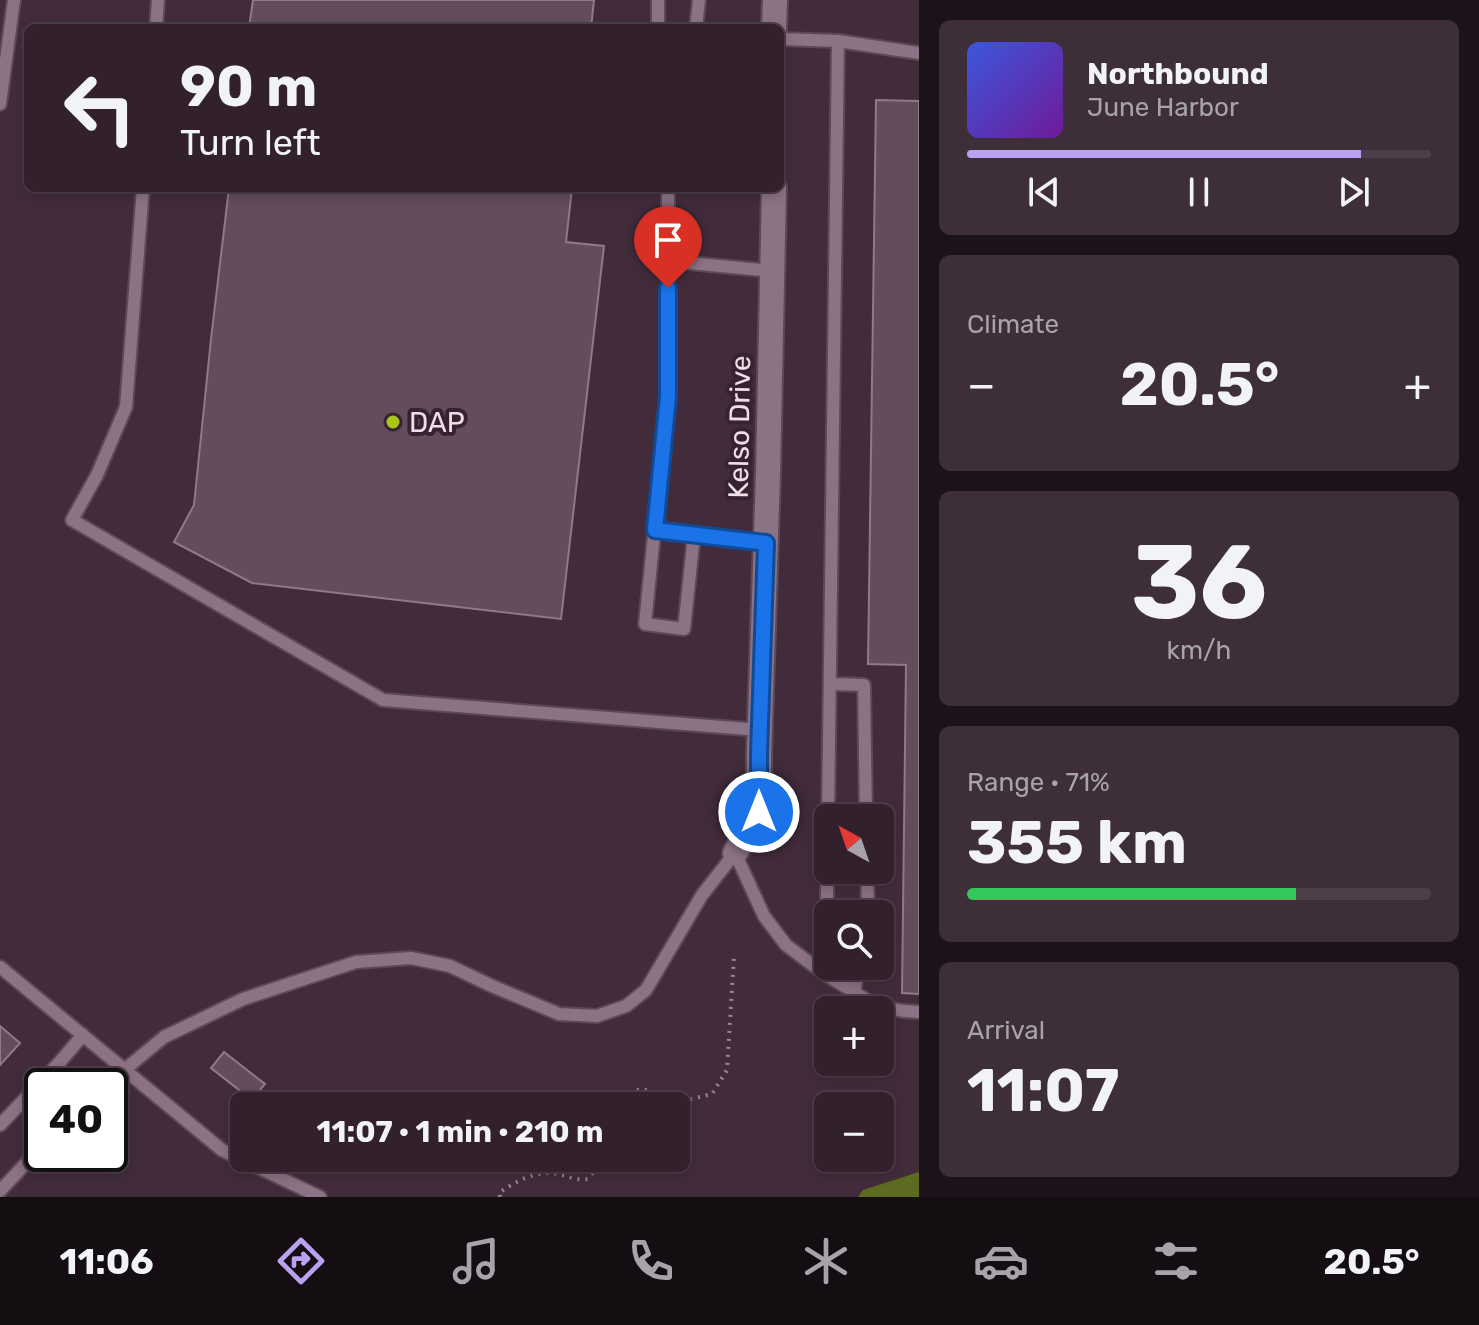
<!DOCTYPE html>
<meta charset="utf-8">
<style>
body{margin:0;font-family:Rubik,sans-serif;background:#3d2e39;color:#f1f3f6;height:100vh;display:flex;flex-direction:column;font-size:30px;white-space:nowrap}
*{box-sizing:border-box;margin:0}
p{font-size:26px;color:#a8a3aa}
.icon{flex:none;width:44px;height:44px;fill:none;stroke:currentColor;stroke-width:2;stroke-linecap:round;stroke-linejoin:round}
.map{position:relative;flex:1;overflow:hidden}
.side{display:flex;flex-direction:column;gap:20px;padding:20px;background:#1c1219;width:560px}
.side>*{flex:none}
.top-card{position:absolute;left:24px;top:24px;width:760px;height:168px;border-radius:12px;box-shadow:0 4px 12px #0003,0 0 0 2px #4d3e49;background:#32212d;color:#f1f3f6;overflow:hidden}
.needle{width:52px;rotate:320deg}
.fabs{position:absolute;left:814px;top:804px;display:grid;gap:16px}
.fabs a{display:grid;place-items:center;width:80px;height:80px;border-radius:12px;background:#32212d;box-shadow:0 4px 12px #0003,0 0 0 2px #4d3e49;font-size:40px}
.speed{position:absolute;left:24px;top:1068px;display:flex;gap:16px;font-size:40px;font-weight:700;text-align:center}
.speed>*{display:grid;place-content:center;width:104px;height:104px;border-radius:50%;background:#32212d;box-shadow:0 4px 12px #0003,0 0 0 2px #4d3e49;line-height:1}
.speed .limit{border:4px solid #111;border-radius:12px;background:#fff;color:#111}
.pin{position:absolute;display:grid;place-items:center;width:68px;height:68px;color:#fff;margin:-82px -34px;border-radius:50% 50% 50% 0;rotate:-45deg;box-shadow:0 0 8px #0007}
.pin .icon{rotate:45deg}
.me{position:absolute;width:88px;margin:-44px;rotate:0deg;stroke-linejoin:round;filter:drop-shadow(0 0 6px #0008)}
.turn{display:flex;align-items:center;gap:28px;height:168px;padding:0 24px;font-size:36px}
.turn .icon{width:104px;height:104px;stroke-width:2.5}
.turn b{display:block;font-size:56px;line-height:68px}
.big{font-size:60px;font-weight:700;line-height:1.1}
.side .widget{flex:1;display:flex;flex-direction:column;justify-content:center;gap:12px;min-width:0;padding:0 28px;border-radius:12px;background:#3d2e39}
.side .dial{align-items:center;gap:0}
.dial b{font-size:104px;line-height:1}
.song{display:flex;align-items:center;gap:24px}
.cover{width:96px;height:96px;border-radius:12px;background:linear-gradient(135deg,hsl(230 70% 55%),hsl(280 70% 35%))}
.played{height:8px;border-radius:4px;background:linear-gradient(90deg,#bca0f2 85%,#4d3e49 85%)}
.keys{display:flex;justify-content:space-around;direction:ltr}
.heat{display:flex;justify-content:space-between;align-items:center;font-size:44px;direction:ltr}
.charge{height:12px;border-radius:6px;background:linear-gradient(90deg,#34c759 71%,#4d3e49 0)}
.trip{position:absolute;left:230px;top:1092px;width:460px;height:80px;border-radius:12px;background:#32212d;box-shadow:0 4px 12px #0003,0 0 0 2px #4d3e49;font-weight:700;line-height:80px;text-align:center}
.tabs{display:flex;height:128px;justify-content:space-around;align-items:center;background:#140d12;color:#a8a3aa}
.tabs .icon{width:56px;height:56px}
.tabs .current{color:#bca0f2}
.tabs b{font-size:36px;color:#f1f3f6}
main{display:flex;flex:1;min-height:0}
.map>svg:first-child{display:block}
.forest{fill:#5c6b1f}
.building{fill:#634c5c;stroke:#92788a;stroke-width:2}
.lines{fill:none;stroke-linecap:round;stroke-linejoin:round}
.service-casing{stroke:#5b4956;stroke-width:16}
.tertiary-casing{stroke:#5b4956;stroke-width:28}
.path{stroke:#988693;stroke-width:4;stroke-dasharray:2 6;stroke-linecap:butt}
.service{stroke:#8b7284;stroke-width:12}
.tertiary{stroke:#8b7284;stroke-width:24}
.route-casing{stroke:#114b97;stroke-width:20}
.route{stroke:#1a73e8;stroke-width:14}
.poi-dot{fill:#aac718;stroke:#372231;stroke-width:3}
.labels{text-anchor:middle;stroke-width:8;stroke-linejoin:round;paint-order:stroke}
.poi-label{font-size:28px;fill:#eddfe8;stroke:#372231;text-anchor:start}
.street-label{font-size:28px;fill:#eddfe8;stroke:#372231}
</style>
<main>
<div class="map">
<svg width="919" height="1197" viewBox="0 0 919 1197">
<rect width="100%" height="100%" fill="#422c3c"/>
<polygon class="forest" points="919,1172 919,1197 858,1197 863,1190"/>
<g class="building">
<polygon points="253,0 594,0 591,28 249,28"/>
<polygon points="876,100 919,101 919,994 902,993 906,665 868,664"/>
<polygon points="229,188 572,188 566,242 604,246 561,619 252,583 174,542 194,505 211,339"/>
<polygon points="0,1026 20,1043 0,1065"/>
<polygon points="224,1052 265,1084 252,1100 211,1068"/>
</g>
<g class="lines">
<defs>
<g id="service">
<polyline points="156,28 158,0"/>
<polyline points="658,28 658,0"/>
<polyline points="696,28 699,0"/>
<polyline points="780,39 838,41 919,53"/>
<polyline points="0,104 14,0"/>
<polyline points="143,188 126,407 97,475 72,520 383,700 760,730"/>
<polyline points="668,188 668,396 645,624 684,629 694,535 766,543"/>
<polyline points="668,261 772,271"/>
<polyline points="655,530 694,535"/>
<polyline points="830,684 864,685 866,818"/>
<polyline points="867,870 868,914"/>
<polyline points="0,967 222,1150 320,1197"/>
<polyline points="826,975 838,41"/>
<polyline points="854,992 859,966"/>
<polyline points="105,1086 164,1037 243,999 356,962 411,958 450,966 492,986 559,1014 597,1016 626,1006 646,990 702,895 735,853 764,916 786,945 826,975 875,1005 903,1011 919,1012"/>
<polyline points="0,1125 59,1063 83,1035"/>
<polyline points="0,1191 42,1146"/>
</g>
<g id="tertiary">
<polyline points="774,28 775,0"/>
<polyline points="735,853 759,812 759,754 768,473 774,188"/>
</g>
</defs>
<use href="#service" class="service-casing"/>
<use href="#tertiary" class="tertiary-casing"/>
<g class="path">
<polyline points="620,1106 622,1101 636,1090 649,1090 679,1102 712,1094 727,1070 734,956"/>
<path d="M 500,1197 L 499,1193 C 513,1183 531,1173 549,1173 C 564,1173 571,1181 588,1179 L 604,1158"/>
</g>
<use href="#service" class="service"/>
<use href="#tertiary" class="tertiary"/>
</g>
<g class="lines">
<defs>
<polyline id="route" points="668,288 668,396 655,530 766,543 759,754 759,812"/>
</defs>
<use href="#route" class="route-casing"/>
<use href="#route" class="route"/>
</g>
<circle class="poi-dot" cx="393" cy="422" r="8"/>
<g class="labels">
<g class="poi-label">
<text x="409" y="432">DAP</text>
</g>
<g class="street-label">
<text transform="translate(739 427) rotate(-89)" y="10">Kelso Drive</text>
</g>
</g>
</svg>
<div class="fabs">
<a><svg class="needle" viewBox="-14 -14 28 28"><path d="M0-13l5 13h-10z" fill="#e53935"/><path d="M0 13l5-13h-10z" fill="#a8a3aa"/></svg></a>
<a><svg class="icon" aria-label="search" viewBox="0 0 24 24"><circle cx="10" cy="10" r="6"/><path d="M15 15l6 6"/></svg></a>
<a>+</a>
<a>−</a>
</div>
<div class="speed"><div class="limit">40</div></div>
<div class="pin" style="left:668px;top:288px;background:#d93025"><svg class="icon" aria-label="arrive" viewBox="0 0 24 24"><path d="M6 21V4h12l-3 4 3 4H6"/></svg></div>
<svg class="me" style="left:759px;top:812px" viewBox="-20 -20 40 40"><circle r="17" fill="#1a73e8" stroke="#fff" stroke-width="3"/><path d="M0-11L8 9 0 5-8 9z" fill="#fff"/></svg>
<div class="trip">11:07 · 1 min · 210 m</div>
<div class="top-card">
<div class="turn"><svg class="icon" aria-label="left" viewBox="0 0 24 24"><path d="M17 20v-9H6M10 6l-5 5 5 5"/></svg><div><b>90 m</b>Turn left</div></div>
</div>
</div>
<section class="side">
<div class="widget">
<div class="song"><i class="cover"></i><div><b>Northbound</b><p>June Harbor</p></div></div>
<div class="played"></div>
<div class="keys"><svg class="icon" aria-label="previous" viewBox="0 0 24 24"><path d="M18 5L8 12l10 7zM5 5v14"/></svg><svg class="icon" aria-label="pause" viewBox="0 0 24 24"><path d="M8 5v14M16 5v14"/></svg><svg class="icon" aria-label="next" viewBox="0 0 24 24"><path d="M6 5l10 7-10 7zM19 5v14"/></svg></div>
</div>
<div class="widget"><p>Climate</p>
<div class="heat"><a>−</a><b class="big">20.5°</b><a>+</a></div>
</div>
<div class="widget dial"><b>36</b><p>km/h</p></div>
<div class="widget"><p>Range · 71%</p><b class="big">355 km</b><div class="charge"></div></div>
<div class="widget"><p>Arrival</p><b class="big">11:07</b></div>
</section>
</main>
<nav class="tabs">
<b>11:06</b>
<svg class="icon current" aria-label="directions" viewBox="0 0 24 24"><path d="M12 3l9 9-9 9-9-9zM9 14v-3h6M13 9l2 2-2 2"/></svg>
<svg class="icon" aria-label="music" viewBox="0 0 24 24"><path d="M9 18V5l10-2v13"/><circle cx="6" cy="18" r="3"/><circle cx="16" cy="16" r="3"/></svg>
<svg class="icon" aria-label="phone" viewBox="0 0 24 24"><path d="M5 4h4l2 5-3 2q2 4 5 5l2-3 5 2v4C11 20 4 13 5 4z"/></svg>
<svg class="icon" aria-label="climate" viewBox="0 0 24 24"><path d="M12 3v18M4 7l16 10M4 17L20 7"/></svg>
<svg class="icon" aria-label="car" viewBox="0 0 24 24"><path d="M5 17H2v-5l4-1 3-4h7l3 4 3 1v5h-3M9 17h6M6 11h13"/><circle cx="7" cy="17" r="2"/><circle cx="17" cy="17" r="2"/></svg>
<svg class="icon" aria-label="filters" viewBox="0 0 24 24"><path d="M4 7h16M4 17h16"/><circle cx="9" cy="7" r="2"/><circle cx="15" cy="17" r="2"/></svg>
<b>20.5°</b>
</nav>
